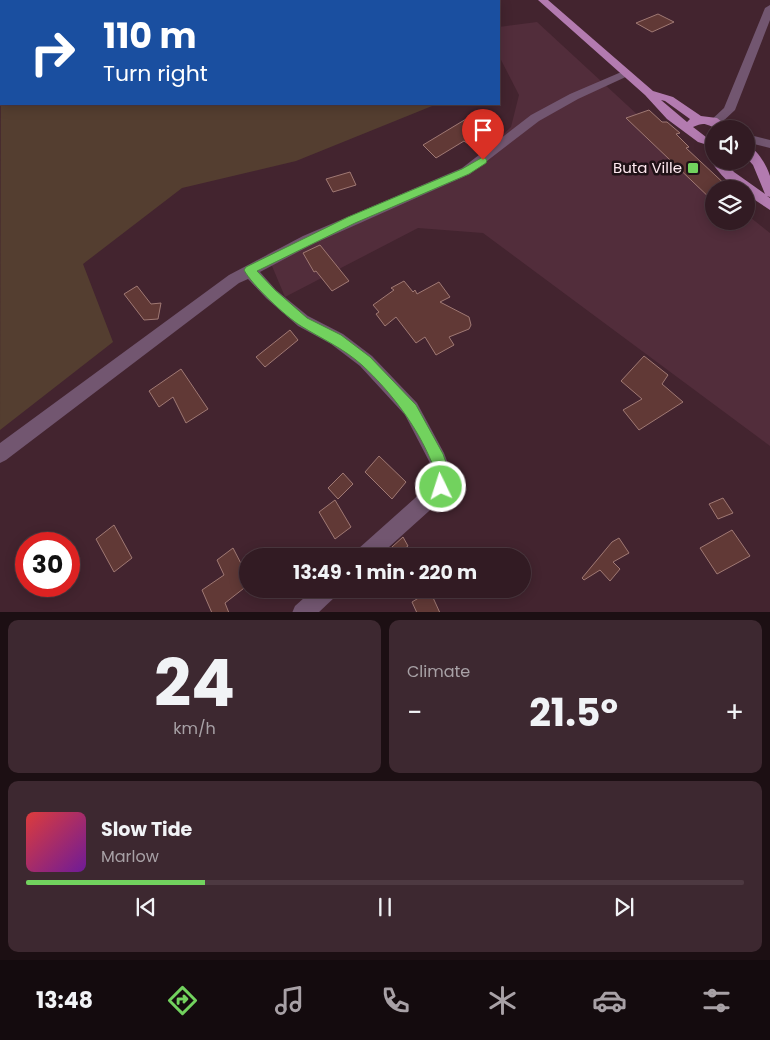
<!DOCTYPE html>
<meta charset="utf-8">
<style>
body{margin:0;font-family:Poppins,sans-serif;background:#3d2830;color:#f1f3f6;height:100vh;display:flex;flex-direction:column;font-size:19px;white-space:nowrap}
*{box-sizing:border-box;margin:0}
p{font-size:16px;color:#a8a1a6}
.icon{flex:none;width:28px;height:28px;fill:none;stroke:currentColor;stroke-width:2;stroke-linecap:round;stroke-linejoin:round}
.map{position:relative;height:612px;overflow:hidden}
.sheet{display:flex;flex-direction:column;gap:8px;padding:8px;background:#1c0f13;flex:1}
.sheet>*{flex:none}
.banner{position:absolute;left:0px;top:0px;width:500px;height:105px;box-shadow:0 2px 12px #0003,0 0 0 1px #4d3941;background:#1a4fa0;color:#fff;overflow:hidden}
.fabs{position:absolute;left:705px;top:120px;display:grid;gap:10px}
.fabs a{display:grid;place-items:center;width:50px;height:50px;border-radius:50%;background:#321b23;box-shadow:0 2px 12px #0003,0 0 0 1px #4d3941;font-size:25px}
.speed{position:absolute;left:15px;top:532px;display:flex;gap:10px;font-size:25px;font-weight:700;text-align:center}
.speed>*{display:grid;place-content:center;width:65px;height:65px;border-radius:50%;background:#321b23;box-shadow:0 2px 12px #0003,0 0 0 1px #4d3941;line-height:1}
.speed .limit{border:8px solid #d22;background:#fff;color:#111}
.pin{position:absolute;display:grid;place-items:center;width:42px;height:42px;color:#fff;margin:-51px -21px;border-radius:50% 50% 50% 0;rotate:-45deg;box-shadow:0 0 5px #0007}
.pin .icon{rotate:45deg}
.me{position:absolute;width:55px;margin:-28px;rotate:356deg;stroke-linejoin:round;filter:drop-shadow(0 0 4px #0008)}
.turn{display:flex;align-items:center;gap:18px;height:105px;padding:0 20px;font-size:22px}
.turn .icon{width:65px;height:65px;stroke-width:2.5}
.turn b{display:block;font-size:35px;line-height:42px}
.big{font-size:38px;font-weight:700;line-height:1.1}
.sheet .widget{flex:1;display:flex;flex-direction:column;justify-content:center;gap:8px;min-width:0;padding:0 18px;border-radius:10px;background:#3d2830}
.sheet .dial{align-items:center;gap:0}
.dial b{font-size:65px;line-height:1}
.song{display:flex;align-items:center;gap:15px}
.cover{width:60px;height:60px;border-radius:8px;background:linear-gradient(135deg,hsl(0 70% 55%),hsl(280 70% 35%))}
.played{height:5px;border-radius:2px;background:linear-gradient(90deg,#72d25e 25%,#4d3941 25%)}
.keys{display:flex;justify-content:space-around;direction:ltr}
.heat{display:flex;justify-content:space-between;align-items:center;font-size:28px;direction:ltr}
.sheet .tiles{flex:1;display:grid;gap:8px;grid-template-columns:1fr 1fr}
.widget:last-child{grid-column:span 2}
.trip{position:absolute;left:239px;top:548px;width:292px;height:50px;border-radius:25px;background:#321b23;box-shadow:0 2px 12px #0003,0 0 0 1px #4d3941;font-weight:700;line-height:50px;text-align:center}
.tabs{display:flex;height:80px;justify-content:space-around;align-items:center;background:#140b0e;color:#a8a1a6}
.tabs .icon{width:35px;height:35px}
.tabs .selected{color:#72d25e}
.tabs b{font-size:22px;color:#f1f3f6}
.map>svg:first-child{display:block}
.built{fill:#522d3b}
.green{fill:#543e30}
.building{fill:#613936;stroke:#a07974}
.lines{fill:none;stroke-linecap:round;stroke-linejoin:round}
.minor{fill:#725670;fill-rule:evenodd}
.major{fill:#b37bb0;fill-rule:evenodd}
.route{fill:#72d25e;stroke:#4a883d}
.poi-dot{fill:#72d25e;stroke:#201217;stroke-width:2}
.labels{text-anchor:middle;stroke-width:5;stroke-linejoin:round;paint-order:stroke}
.poi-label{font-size:15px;fill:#fee8ef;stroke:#201217;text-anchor:end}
</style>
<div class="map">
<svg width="770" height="613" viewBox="0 0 770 613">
<rect width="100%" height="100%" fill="#43242f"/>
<polygon class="built" points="537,22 718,189 714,189 714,221 746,221 746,214 770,233 770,446 483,233 418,228 285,297 267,254 470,166 511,127 519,95 499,56 499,27"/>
<g class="green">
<polygon points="8,0 452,0 453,1 4,1"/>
<polygon points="1,2 1,104 437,104 296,161 182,188 83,264 113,342 0,430"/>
</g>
<g class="building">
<polygon points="658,14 674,22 652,32 636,23"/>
<polygon points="481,110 499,119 471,146 464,141 436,158 423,145"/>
<polygon points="649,110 662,122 667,122 680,133 676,134 689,147 686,148 730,189 714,189 714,202 626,118"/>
<polygon points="350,172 356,185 333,192 326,179"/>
<polygon points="320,245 349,281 332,291 316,271 314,272 303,253"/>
<polygon points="404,281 413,292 415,290 417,294 439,282 450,297 440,302 469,317 471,325 469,329 449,337 454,345 436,355 425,337 416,343 396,317 385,326 376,314 379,312 373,305 394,290 391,288"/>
<polygon points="137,286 151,304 161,303 158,319 144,320 124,294"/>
<polygon points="290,330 298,340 265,367 256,357"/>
<polygon points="644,356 668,375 662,384 683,402 639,430 623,410 642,399 621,381"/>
<polygon points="181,369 208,409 186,423 173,397 159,407 149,391"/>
<polygon points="379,456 406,482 392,499 365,472"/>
<polygon points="343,473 353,484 338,499 328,488"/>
<polygon points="723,498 733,513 718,519 709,504"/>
<polygon points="335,500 351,527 335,539 319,512"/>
<polygon points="114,525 132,558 114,572 96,539"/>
<polygon points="732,530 750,556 717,574 700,548"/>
<polygon points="403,537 408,546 395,556 382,556"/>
<polygon points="619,538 629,553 613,562 620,569 610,581 600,570 584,580 582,578 612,542"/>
<polygon points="233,548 248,577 248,585 225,603 229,613 212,613 202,590 224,575 217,560"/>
<polygon points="430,591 440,613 417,613 412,602"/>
</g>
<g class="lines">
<g class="minor">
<polygon points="770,5 770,20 735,110 719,125 711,125 709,122 724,108 765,8"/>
<polygon points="626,70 631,73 630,75 578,99 539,121 470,174 313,244 260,272 276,290 308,316 343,334 372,356 417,403 444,453 452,474 448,494 379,556 355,556 358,549 433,482 434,474 430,463 405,415 360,366 331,344 298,326 266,298 248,279 239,283 6,460 0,463 0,443 229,275 303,236 462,168 531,115 570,94"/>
<polygon points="746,134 770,140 770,148 746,142"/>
<polygon points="314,589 339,589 336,596 318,613 292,613 295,606"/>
</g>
<g class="major">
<path d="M 538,0 L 548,0 L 653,91 L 673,97 L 701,116 L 717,118 L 731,129 C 727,129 721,130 717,129 C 707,125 705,121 693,127 L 706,137 L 714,139 L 714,147 L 698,142 L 667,119 L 645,95 ZM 661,100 L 665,101 L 690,119 L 687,122 Z"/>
<path d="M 746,145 C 757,148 767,166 770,176 C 770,183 770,190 770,197 L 767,196 L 770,198 L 770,210 L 746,194 L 746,189 C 732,189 718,172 711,161 L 714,158 L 714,161 L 724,161 L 734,172 L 765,194 L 753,165 L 746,157 Z"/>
</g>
</g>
<path class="route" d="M 483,157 L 487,160 L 486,163 L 469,174 L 355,223 L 257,271 L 275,290 L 307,318 L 341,335 L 370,357 L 416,405 L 443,454 L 450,474 L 446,492 L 441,494 L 436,492 C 432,482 438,476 432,463 C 417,426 391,392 362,365 C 343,348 322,339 301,326 C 286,317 252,285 244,270 L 246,267 L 348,217 L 462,169 Z"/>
<rect class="poi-dot" x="687" y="162" width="12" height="12" rx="2.5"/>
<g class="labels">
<g class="poi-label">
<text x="682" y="173">Buta Ville</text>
</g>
</g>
</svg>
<div class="fabs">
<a><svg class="icon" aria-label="sound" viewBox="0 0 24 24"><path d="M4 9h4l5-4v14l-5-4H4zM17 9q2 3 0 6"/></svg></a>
<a><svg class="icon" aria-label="layers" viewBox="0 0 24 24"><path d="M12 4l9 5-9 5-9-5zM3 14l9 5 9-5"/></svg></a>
</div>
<div class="speed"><div class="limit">30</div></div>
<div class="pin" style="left:483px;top:160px;background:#d93025"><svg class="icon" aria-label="arrive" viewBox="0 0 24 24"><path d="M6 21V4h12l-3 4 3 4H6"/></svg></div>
<svg class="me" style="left:441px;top:487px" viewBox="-20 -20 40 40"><circle r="17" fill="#72d25e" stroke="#fff" stroke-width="3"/><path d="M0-11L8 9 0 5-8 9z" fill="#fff"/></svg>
<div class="trip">13:49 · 1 min · 220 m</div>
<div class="banner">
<div class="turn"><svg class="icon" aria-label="right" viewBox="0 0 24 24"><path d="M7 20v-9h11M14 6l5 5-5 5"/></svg><div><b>110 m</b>Turn right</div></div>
</div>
</div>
<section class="sheet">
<div class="tiles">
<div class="widget dial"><b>24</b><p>km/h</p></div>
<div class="widget"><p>Climate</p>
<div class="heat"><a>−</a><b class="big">21.5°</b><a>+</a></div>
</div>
<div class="widget">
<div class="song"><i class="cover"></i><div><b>Slow Tide</b><p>Marlow</p></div></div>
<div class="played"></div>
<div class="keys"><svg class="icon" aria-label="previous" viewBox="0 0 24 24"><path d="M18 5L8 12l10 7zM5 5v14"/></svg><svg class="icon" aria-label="pause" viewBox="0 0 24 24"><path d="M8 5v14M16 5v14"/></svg><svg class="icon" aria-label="next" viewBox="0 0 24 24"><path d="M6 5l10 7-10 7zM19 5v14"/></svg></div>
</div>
</div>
</section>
<nav class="tabs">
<b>13:48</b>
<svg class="icon selected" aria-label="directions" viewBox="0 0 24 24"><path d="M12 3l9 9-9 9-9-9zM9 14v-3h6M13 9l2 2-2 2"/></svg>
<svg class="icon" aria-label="music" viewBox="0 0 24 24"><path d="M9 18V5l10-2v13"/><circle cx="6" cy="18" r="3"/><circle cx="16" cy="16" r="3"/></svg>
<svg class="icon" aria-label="phone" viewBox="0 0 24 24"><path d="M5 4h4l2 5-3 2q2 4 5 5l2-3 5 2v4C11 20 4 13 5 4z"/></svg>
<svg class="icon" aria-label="climate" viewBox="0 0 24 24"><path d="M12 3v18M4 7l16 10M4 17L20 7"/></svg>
<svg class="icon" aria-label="car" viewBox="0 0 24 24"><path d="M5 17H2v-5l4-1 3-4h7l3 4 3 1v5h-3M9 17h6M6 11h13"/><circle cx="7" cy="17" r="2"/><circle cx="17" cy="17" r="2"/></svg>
<svg class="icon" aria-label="filters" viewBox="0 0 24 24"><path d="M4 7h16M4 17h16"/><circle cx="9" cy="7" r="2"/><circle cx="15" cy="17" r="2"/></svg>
</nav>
